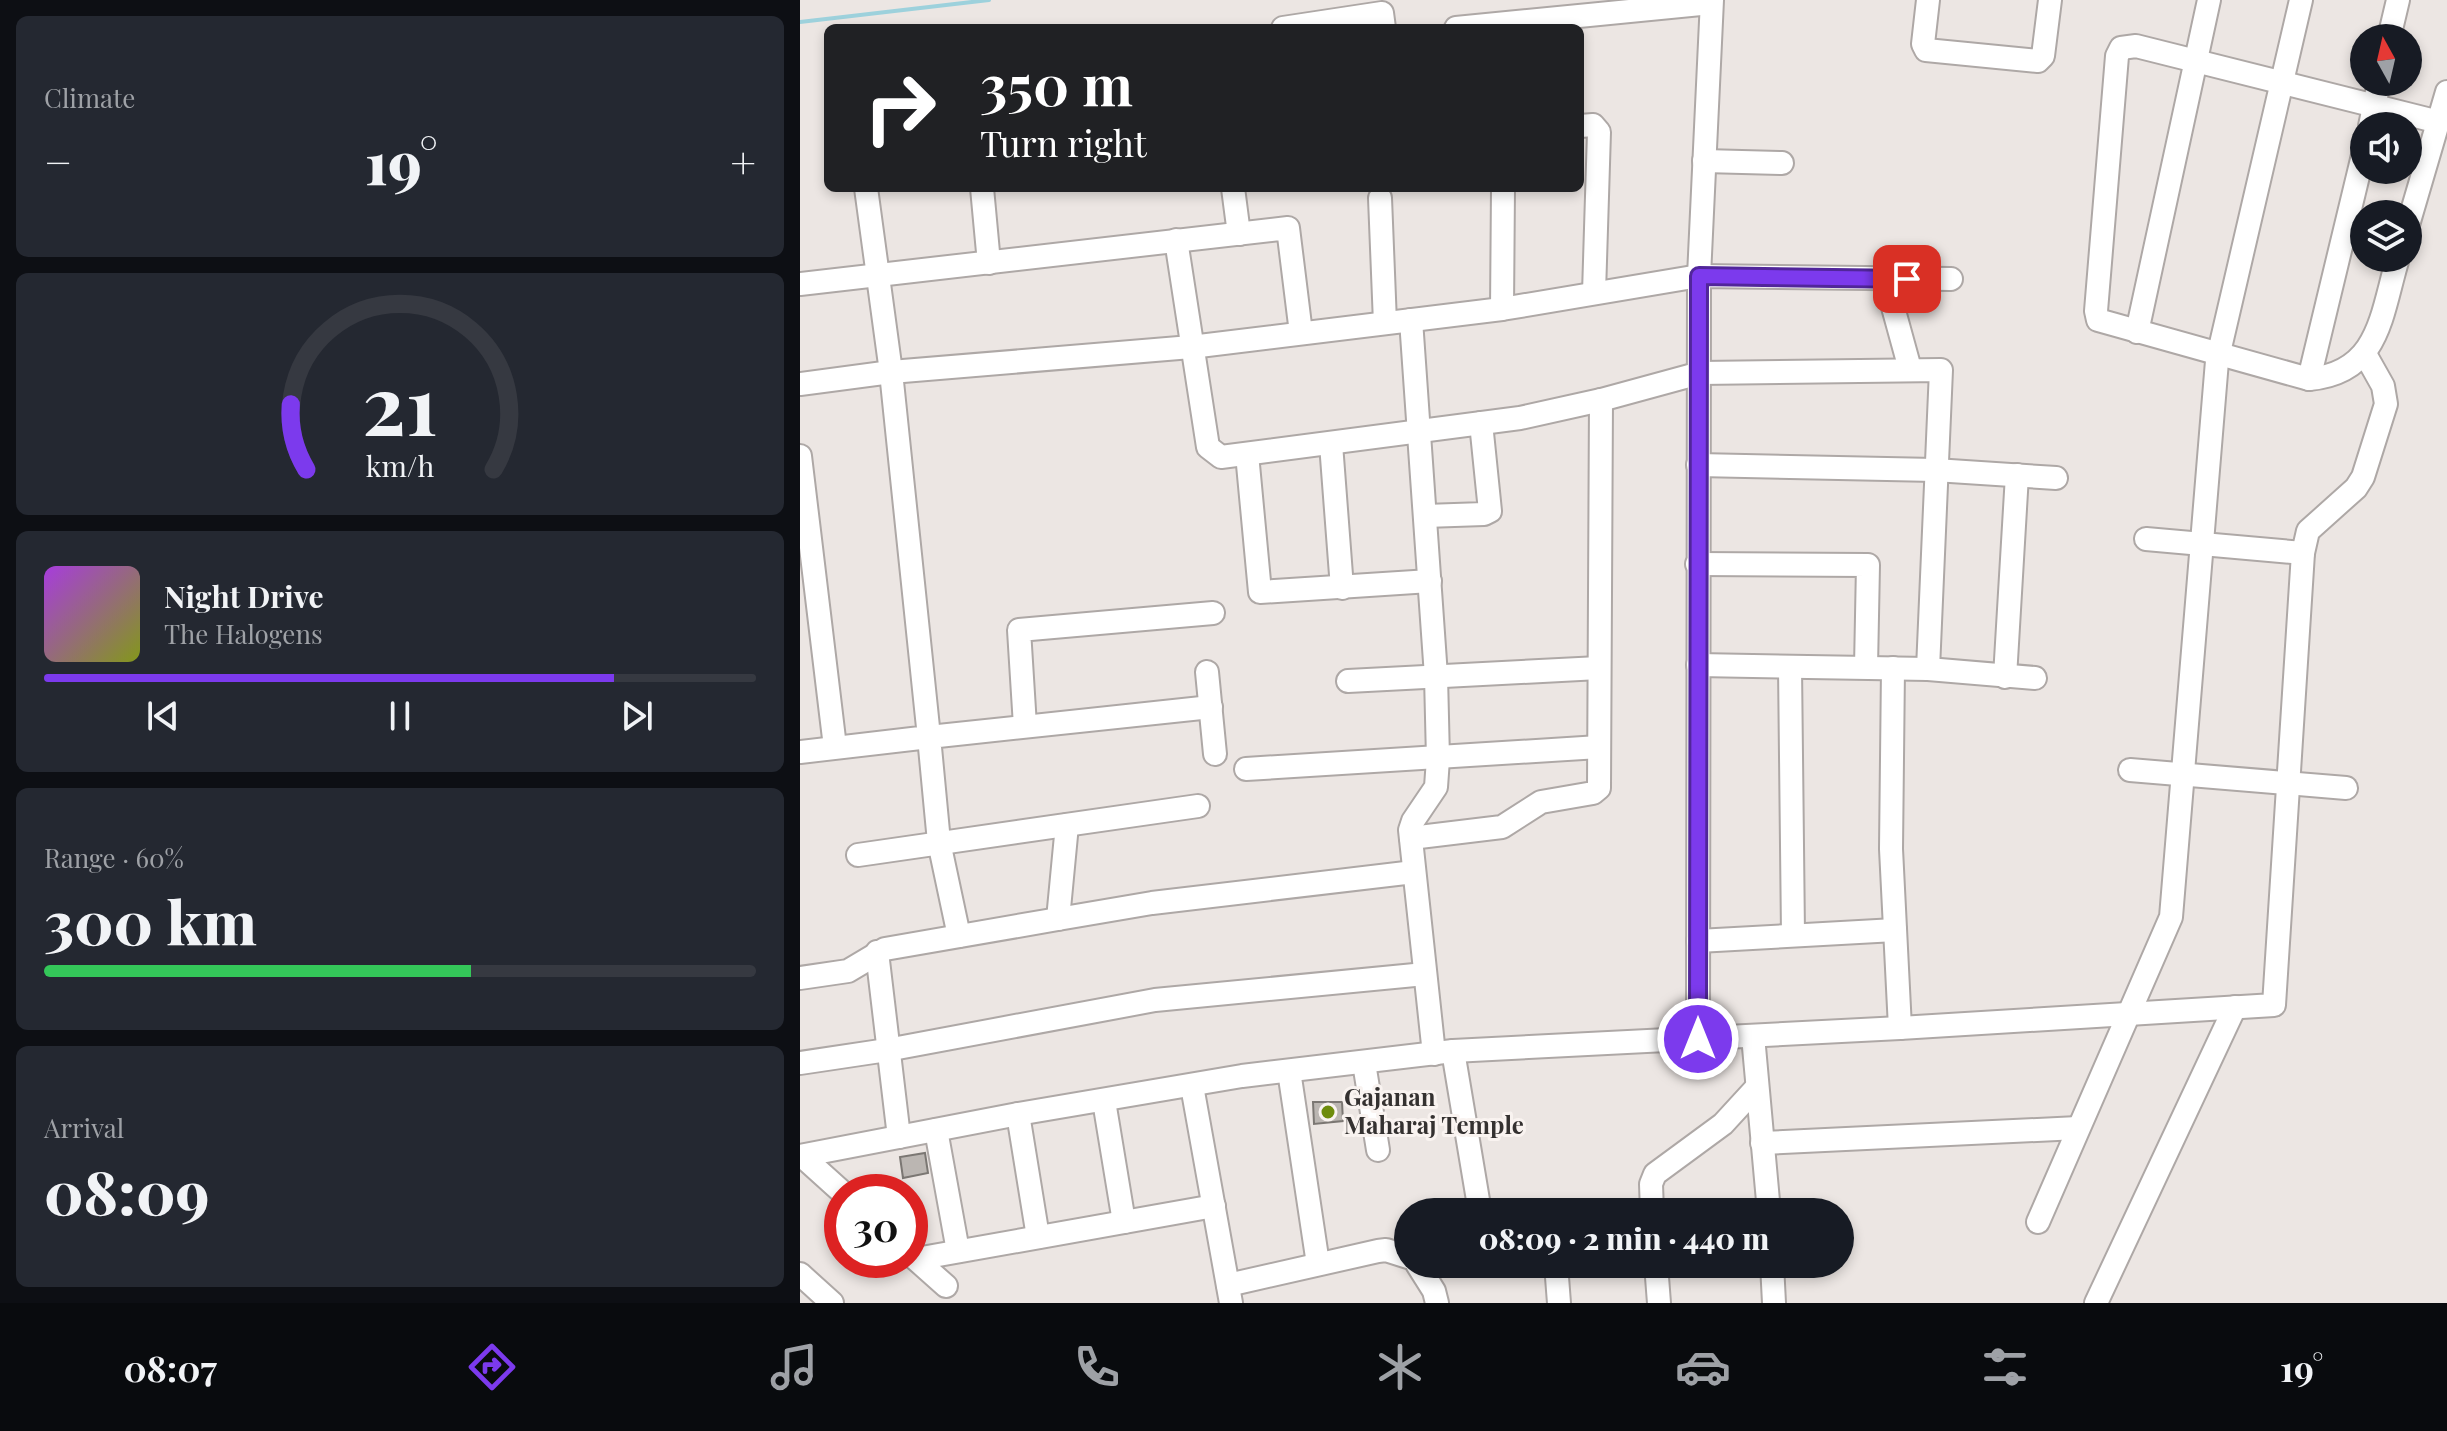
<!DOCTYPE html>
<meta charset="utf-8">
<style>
body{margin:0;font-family:"Playfair Display",serif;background:#242831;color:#f1f3f6;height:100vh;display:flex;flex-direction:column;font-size:30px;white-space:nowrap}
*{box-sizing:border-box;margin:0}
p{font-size:26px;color:#9ea1a6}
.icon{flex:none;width:44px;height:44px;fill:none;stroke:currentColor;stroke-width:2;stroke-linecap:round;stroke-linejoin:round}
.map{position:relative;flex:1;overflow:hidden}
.details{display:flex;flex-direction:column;gap:16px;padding:16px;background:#0d0f14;width:800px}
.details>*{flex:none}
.banner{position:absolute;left:24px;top:24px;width:760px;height:168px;border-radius:12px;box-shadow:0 4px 12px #0003;background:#202124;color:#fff;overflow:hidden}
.needle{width:52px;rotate:352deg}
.buttons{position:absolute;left:1550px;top:24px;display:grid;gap:16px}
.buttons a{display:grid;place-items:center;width:72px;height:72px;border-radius:50%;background:#171b24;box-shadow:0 4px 12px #0003;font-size:40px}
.speed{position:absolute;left:24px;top:1174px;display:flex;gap:16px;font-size:40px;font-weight:700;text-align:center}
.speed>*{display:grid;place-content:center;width:104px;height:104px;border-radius:50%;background:#171b24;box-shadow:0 4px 12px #0003;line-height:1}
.speed .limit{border:12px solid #d22;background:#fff;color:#111}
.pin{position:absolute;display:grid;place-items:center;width:68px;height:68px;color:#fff;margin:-34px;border-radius:16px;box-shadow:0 4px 12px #0006}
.me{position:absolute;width:88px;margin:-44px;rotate:0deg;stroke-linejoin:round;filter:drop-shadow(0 0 6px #0008)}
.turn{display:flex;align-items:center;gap:28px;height:168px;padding:0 24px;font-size:36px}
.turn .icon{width:104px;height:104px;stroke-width:2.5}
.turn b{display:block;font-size:56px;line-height:68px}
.big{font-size:60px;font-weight:800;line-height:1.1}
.details .tile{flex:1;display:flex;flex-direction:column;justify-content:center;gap:12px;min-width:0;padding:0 28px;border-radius:12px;background:#242831}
.details .dial{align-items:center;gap:0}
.dial svg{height:208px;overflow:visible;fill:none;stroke:#363941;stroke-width:7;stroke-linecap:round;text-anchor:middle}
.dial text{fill:#f1f3f6;stroke:none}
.song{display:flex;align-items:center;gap:24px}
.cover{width:96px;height:96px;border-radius:12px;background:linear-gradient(135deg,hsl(280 70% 55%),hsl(70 70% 35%))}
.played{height:8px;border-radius:4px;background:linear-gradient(90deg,#7c3aed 80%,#363941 80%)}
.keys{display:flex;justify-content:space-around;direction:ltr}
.heat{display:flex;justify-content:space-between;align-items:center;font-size:44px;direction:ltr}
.charge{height:12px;border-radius:6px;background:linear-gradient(90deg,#34c759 60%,#363941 0)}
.trip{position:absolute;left:594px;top:1198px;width:460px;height:80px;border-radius:40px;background:#171b24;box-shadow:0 4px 12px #0003;font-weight:800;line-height:80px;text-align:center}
.dock{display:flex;height:128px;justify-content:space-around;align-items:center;background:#090b0e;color:#9ea1a6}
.dock .icon{width:56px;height:56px}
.dock .on{color:#7c3aed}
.dock b{font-size:36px;color:#f1f3f6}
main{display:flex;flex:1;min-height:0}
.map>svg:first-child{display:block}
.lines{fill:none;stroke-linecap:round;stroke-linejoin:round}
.stream{stroke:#9dd1dc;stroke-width:4}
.building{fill:#bbb6b2;stroke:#7b7773;stroke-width:2}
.minor-casing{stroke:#aea8a6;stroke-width:26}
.minor{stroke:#fff;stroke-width:22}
.route-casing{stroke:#51269a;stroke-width:20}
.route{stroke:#7c3aed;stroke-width:14}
.poi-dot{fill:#6e8c0c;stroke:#f9f3f0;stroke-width:3}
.labels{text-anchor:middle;stroke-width:6;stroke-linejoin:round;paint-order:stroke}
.poi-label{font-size:24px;font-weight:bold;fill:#343130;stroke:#f9f3f0;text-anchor:start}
</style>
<main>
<section class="details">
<div class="tile"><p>Climate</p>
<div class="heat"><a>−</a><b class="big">19°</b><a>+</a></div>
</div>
<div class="tile dial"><svg viewBox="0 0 100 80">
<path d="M14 69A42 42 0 1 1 86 69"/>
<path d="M14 69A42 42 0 0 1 8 44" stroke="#7c3aed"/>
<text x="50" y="56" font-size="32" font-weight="700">21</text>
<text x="50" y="72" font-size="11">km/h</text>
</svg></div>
<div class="tile">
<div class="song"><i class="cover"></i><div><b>Night Drive</b><p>The Halogens</p></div></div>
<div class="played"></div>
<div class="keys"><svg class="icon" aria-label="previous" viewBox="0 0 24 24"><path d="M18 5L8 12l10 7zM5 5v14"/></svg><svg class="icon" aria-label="pause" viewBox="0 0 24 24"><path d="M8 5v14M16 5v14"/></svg><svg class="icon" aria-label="next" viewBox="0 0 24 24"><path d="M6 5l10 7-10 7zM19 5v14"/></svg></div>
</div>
<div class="tile"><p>Range · 60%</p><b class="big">300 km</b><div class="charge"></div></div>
<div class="tile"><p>Arrival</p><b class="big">08:09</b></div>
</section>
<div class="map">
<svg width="1647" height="1303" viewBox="0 0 1647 1303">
<rect width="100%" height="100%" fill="#ece6e3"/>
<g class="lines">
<polyline class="stream" points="0,22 189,0"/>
</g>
<g class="building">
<polygon points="513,1102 542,1102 543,1121 514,1124"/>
<polygon points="125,1153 128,1173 103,1178 100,1157"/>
</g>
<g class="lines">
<defs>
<g id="minor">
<polyline points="1128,0 1123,44 1126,50 1238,61 1243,56 1250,0"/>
<polyline points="483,28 582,13 584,28"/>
<polyline points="656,28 911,3"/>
<polyline points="1589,38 1598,0"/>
<polyline points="780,126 793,125 799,132 794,293"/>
<polyline points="1570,126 1579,82"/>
<polyline points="904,161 982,163"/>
<polyline points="182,188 189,263"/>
<polyline points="433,188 439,234"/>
<polyline points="580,198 585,323"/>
<polyline points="1608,225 1647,92"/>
<polyline points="376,240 408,447 421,457 720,418 801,400 900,373 1141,370 1128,669"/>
<path d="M 1598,258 C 1581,314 1580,373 1509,379 L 1298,320 L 1296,311 L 1317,56 L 1321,48 L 1336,46 L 1639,122"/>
<polyline points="1085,278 1110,369"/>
<polyline points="0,284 488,228 501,333"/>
<polyline points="702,309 703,188"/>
<polyline points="611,320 636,676 638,759 636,787 613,821 610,830 634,1054"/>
<polyline points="1337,332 1409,0"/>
<polyline points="1509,379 1564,151"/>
<polyline points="0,384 91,372 391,347 702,309 899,276 1151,279"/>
<polyline points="531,444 542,588"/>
<polyline points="447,454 460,592 630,581"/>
<polyline points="0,456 35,747"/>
<polyline points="898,465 1135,470 1256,478"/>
<polyline points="625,516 684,514 690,511 681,423"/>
<polyline points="1346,539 1503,553"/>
<polyline points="897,564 1068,565 1066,667"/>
<polyline points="898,665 1128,669 1235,678"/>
<polyline points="990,667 993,934"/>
<polyline points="1093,668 1091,849 1100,1028"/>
<polyline points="407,672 415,754"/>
<polyline points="1205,677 1217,475"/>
<polyline points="548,681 799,668"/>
<polyline points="225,726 219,630 413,613"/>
<polyline points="0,752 129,737 91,372 66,188"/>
<polyline points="446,769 799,747"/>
<polyline points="1330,770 1546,788"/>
<polyline points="611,838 702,827 741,802 793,793 799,788 801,400"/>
<polyline points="58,855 398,806"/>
<polyline points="258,919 267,825"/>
<polyline points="159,936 139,842 129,737 411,707"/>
<polyline points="898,941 1095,930"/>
<polyline points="77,952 99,1137"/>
<polyline points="0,978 48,971 85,949 258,919 352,903 614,872"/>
<polyline points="953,1036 969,1212"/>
<polyline points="898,1039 899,276 912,0"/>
<polyline points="653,1051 680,1212"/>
<polyline points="0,1063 87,1050 355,1000 625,974"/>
<polyline points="564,1063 578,1150"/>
<polyline points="489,1071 518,1264"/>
<polyline points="392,1086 431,1303"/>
<polyline points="304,1101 324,1222"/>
<polyline points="218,1114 238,1237"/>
<polyline points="136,1130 158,1251"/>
<polyline points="962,1143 1278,1128"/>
<polyline points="0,1156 218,1114 442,1076 653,1051 1100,1028 1474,1005 1503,553 1508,531 1556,488 1563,477 1586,404 1583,386 1565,354"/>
<polyline points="2,1156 42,1192"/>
<polyline points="852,1212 851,1184 855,1174 923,1124 957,1087"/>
<polyline points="1238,1222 1371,917 1417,361 1501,0"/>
<polyline points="110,1254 146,1286"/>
<polyline points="116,1259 414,1206"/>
<polyline points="617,1264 634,1291 637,1303"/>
<polyline points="756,1264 759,1303"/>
<polyline points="856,1264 859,1303"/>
<polyline points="972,1264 974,1303"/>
<polyline points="0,1274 32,1303"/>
<polyline points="428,1285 578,1251 586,1250 608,1257"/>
<polyline points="1296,1303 1435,1007"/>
</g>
</defs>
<use href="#minor" class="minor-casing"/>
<use href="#minor" class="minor"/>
</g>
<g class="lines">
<defs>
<polyline id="route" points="898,1039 899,276 1107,279"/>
</defs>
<use href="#route" class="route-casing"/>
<use href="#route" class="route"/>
</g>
<circle class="poi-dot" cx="528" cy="1112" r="8"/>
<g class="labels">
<g class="poi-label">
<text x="544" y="1106">Gajanan<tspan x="544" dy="28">Maharaj Temple</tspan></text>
</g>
</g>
</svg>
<div class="buttons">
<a><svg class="needle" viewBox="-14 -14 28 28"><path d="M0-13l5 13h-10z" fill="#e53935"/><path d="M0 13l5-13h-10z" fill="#9ea1a6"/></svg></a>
<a><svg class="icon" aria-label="sound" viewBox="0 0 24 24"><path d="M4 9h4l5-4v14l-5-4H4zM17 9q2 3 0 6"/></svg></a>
<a><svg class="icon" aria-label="layers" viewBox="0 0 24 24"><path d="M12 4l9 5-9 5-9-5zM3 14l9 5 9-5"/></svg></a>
</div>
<div class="speed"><div class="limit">30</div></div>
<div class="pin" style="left:1107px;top:279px;background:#d93025"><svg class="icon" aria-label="arrive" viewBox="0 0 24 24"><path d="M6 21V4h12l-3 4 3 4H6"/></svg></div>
<svg class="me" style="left:898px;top:1039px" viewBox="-20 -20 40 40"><circle r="17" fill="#7c3aed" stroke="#fff" stroke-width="3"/><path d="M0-11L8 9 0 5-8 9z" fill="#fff"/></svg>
<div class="trip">08:09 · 2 min · 440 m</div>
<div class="banner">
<div class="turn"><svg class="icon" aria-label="right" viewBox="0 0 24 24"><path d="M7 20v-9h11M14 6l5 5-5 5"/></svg><div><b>350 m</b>Turn right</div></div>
</div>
</div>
</main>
<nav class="dock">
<b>08:07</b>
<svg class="icon on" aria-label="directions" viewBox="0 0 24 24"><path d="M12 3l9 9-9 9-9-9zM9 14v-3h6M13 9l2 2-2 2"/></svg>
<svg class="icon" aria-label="music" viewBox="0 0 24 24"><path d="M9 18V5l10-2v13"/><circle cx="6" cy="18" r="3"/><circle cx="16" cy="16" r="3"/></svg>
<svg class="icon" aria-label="phone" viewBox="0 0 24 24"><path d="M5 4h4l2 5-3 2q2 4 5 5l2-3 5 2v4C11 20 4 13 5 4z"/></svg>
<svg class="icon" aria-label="climate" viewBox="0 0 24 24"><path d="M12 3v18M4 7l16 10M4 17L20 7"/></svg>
<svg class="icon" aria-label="car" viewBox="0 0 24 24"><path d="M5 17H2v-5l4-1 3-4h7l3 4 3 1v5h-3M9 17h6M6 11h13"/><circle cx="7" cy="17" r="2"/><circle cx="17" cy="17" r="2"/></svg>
<svg class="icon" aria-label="filters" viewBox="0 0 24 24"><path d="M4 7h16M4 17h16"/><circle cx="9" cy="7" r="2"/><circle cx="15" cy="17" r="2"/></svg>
<b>19°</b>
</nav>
